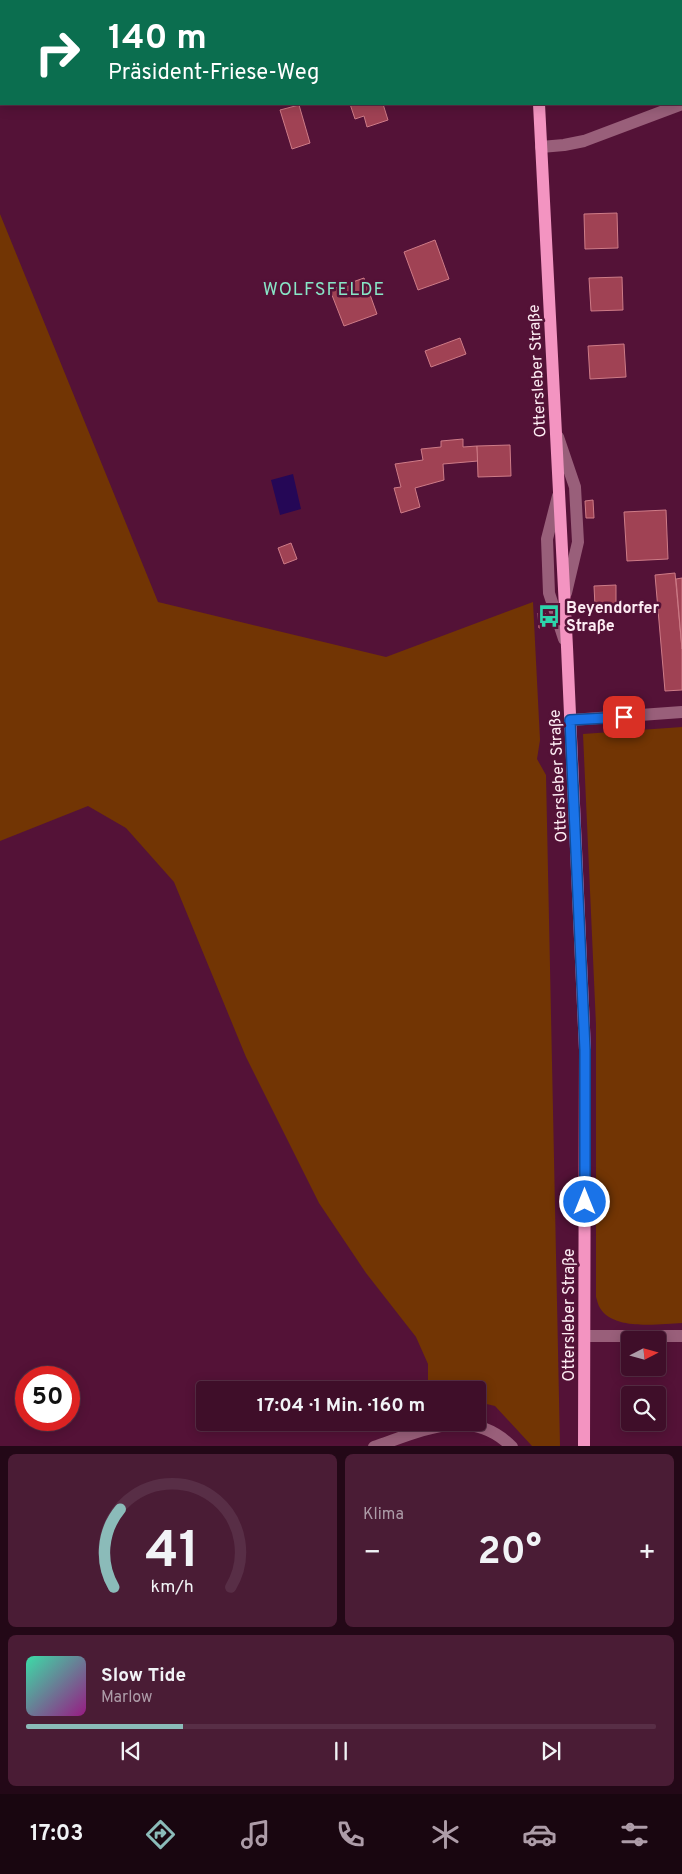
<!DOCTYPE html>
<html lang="de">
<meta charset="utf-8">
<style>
body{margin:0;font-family:Overpass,sans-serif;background:#4a1c35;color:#f1f3f6;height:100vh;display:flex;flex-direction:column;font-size:19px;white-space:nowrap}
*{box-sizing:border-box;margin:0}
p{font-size:16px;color:#ad9ca8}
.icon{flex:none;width:28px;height:28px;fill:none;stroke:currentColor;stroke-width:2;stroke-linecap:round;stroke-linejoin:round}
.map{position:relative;height:1446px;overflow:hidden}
.sheet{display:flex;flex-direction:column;gap:8px;padding:8px;background:#230817;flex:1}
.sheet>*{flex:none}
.hud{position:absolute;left:0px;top:0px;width:682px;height:105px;box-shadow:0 2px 12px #0003,0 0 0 1px #582e46;background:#0b6e4f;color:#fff;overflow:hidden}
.needle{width:32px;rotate:84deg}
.controls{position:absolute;left:621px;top:1331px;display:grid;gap:10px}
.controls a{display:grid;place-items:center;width:45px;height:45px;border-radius:5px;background:#3f0e29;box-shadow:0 2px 12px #0003,0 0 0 1px #582e46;font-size:25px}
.speed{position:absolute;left:15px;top:1366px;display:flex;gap:10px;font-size:25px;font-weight:700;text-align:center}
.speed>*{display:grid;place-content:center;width:65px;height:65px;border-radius:50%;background:#3f0e29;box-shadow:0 2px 12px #0003,0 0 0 1px #582e46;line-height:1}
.speed .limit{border:8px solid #d22;background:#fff;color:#111}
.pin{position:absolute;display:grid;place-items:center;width:42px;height:42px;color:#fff;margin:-21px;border-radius:10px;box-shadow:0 2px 8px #0006}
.me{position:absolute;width:55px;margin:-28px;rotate:0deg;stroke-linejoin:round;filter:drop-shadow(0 0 4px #0008)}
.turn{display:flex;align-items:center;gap:18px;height:105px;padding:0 25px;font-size:22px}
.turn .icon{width:65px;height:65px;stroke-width:2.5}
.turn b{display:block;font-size:35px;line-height:42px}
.big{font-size:38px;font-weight:700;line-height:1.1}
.sheet .tile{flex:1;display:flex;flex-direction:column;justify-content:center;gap:8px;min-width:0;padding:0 18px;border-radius:8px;background:#4a1c35}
.sheet .dial{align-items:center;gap:0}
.dial svg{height:130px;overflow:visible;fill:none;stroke:#582e46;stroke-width:7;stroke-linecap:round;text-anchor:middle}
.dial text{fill:#f1f3f6;stroke:none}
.song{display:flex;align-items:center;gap:15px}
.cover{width:60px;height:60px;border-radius:8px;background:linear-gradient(135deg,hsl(160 70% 55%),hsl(310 70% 35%))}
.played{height:5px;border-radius:2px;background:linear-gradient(90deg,#8bbbb9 25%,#582e46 25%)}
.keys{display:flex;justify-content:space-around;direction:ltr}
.heat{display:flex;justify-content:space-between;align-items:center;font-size:28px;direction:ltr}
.sheet .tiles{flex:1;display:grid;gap:8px;grid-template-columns:1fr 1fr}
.tile:last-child{grid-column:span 2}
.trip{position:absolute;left:196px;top:1381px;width:290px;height:50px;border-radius:5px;background:#3f0e29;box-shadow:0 2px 12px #0003,0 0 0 1px #582e46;font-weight:700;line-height:50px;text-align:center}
.tab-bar{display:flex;height:80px;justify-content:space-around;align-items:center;background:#190610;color:#ad9ca8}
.tab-bar .icon{width:35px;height:35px}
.tab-bar .active{color:#8bbbb9}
.tab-bar b{font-size:22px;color:#f1f3f6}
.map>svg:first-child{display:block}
.green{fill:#723504}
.water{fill:#250756}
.building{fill:#a04254;stroke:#ce7b87}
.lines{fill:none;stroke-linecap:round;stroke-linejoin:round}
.minor{stroke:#995f7a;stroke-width:12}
.major{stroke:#f394c1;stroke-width:12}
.route-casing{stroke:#114b97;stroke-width:12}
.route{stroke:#1a73e8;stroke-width:9}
.labels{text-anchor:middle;stroke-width:5;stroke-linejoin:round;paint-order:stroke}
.street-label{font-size:16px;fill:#fdecf3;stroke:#541237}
.poi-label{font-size:16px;font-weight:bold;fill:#fdecf3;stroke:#541237;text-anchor:start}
.neighbourhood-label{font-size:18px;letter-spacing:1px;fill:#88e6c7;stroke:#541237}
</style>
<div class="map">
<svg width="682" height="1447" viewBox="0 0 682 1447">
<rect width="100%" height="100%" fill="#541237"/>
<g class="green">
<polygon points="0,214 158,602 386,657 533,602 540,740 537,759 546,775 560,1446 532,1446 495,1406 478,1402 478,1390 434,1390 428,1381 428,1364 416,1337 366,1273 319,1203 246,1057 174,882 126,828 88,806 0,841"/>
<path d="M 682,727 L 682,1323 C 659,1324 614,1331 600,1308 C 598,1305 597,1300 596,1297 L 596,1025 L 583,734 Z"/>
</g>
<polygon class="water" points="293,474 301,509 280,515 271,480"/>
<g class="building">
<polygon points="350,104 383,104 388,120 367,127 364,116 355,119"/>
<polygon points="299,105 310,143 292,149 280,110"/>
<polygon points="617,213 618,248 585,249 584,214"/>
<polygon points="435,240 449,279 418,290 404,252"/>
<polygon points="622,277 623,310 591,311 589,278"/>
<polygon points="364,278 377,314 344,326 330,290"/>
<polygon points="460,338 466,354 431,367 425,351"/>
<polygon points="624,344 626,377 590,379 588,346"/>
<polygon points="463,439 463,447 477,446 478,461 443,464 444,480 415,488 420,507 401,513 394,488 401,487 395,464 423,460 421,449 441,447 441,441"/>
<polygon points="510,445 511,476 478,477 477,446"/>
<polygon points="593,500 594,518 586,518 585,501"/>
<polygon points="666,510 668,559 627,561 624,512"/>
<polygon points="291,543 297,559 284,564 278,548"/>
<polygon points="675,573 682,649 682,690 665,691 655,575"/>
<polygon points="682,578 682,649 676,579"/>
<polygon points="616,585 616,606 595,606 594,586"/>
<polygon points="538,613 545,613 546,628 539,628"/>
</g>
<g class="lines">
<g class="minor">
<polyline points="541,147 564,145 584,141 682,104"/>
<polyline points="558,437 575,487 578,542 566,593"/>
<polyline points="558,496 547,539 549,593 564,639"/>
<polyline points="571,720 682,712"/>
<polyline points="585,1336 682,1336"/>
<path d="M 374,1447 C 421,1431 471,1405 512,1447"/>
</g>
<g class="major">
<polyline points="534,0 535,1"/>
<polyline points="539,104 567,647 585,1050 584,1447"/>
</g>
</g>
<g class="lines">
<defs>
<polyline id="route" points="585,1202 585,1050 570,720 624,717"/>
</defs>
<use href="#route" class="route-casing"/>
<use href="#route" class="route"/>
</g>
<defs>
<symbol id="bus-bare" viewBox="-9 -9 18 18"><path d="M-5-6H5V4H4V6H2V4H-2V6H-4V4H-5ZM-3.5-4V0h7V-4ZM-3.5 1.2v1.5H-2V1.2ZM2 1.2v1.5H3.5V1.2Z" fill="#2dd5ab" stroke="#541237" stroke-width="2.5" paint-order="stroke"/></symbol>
</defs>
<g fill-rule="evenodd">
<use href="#bus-bare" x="533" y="600" width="32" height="32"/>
</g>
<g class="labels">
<g class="street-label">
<text transform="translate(536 371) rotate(-93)" y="6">Ottersleber Straße</text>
<text transform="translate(557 776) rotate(-93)" y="6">Ottersleber Straße</text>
<text transform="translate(568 1315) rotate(-90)" y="6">Ottersleber Straße</text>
</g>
<g class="poi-label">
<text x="566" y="613">Beyendorfer<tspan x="566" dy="18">Straße</tspan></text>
</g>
<g class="neighbourhood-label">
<text x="324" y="295">WOLFSFELDE</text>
</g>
</g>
</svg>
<div class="controls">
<a><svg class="needle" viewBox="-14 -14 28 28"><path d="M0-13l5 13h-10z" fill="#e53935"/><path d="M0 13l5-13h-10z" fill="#ad9ca8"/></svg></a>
<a><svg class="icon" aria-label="search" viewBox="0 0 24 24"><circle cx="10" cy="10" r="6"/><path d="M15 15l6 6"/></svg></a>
</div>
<div class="speed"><div class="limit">50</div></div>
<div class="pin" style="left:624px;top:717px;background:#d93025"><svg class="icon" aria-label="arrive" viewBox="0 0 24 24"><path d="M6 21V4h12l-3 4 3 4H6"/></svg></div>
<svg class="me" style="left:585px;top:1202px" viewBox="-20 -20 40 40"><circle r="17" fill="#1a73e8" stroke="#fff" stroke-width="3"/><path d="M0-11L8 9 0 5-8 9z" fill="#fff"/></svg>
<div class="trip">17:04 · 1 Min. · 160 m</div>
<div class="hud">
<div class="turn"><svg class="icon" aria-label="right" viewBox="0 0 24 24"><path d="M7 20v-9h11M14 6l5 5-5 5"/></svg><div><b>140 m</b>Präsident-Friese-Weg</div></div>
</div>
</div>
<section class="sheet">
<div class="tiles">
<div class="tile dial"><svg viewBox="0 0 100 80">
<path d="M14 69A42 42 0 1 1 86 69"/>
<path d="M14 69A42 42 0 0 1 18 21" stroke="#8bbbb9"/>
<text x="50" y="56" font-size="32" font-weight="700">41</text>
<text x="50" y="72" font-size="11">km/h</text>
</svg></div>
<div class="tile"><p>Klima</p>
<div class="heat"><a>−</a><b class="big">20°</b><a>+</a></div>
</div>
<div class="tile">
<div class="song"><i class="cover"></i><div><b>Slow Tide</b><p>Marlow</p></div></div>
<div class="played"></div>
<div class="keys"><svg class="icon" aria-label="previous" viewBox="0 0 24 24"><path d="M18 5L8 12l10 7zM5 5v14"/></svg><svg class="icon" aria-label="pause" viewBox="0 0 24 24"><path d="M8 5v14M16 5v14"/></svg><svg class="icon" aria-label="next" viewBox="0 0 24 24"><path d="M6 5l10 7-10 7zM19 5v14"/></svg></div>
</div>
</div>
</section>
<nav class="tab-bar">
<b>17:03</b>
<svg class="icon active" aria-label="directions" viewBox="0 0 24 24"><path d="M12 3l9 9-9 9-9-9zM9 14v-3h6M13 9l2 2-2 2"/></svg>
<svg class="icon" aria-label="music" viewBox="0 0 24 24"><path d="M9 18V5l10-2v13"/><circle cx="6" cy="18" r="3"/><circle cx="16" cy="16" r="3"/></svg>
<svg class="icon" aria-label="phone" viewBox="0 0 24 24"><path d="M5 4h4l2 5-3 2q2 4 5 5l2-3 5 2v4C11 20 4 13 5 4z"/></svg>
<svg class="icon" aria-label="climate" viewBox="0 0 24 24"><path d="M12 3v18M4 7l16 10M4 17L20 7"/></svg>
<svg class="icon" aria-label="car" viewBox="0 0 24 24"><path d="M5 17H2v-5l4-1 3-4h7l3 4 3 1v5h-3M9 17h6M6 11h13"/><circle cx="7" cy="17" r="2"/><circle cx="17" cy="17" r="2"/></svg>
<svg class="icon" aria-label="filters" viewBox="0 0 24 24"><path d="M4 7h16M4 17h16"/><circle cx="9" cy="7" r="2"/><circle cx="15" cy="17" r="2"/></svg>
</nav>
